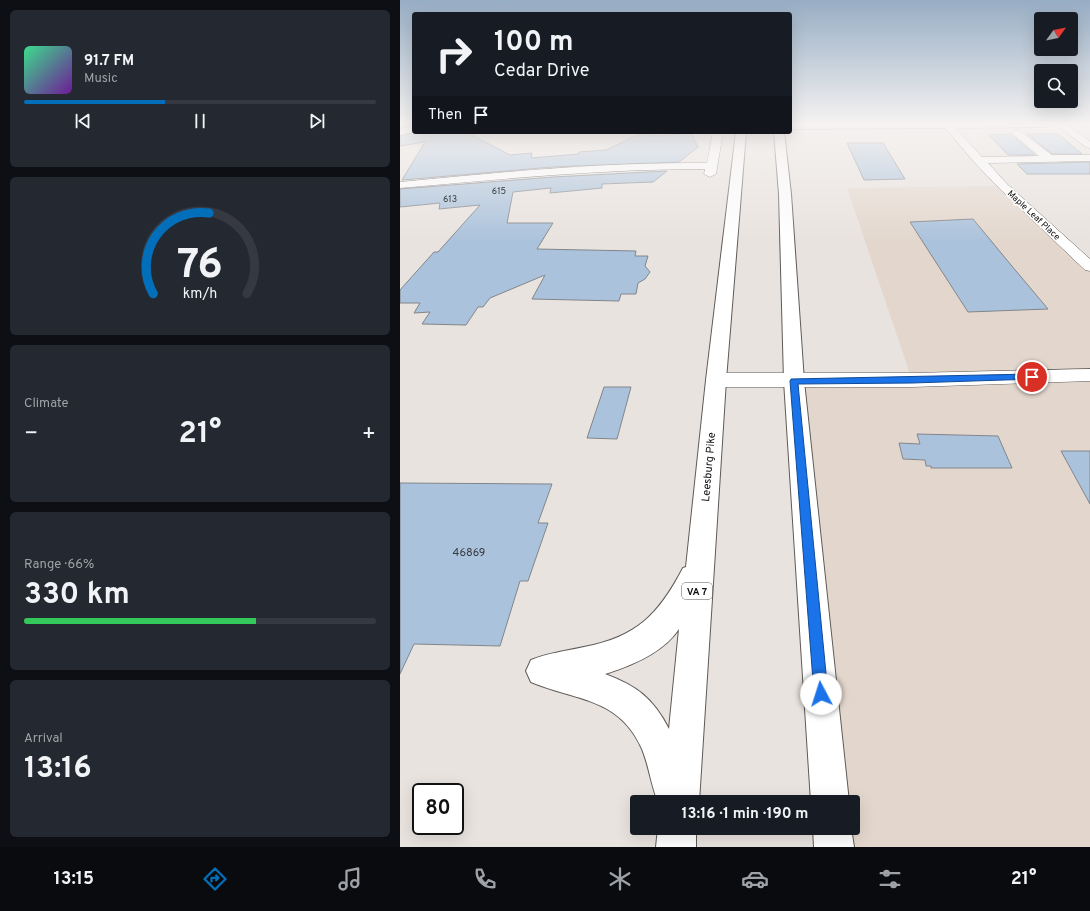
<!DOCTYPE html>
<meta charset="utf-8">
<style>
body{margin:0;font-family:Overpass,sans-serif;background:#242831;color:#f1f3f6;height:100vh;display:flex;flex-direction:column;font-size:15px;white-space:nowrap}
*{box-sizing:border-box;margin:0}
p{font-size:13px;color:#9ea1a6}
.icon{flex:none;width:22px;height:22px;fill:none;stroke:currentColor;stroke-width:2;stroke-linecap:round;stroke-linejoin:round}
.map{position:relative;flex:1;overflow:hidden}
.sheet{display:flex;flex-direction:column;gap:10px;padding:10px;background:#0d0f14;width:400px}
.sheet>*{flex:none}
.hud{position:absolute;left:12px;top:12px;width:380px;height:122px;border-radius:4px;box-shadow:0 4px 16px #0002;background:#171b24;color:#f1f3f6;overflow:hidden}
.needle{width:26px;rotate:57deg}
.tools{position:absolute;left:634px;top:12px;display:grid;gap:8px}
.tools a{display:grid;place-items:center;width:44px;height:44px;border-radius:4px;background:#171b24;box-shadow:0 4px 16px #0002;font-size:20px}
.speed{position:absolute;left:12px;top:783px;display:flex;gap:8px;font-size:20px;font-weight:700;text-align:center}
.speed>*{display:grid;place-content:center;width:52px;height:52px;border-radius:50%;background:#171b24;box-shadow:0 4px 16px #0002;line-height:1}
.speed .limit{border:2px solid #111;border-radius:6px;background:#fff;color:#111}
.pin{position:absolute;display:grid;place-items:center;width:34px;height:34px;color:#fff;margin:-17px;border:2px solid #fff;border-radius:50%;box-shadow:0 1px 4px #0007}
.me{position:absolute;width:44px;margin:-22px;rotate:355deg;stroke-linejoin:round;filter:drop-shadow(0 0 3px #0008)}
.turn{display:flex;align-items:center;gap:14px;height:84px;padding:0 16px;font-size:18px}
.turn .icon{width:52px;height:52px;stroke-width:2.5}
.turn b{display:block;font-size:28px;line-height:34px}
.then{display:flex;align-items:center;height:38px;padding:0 16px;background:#0003;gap:8px;font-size:15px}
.big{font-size:30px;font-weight:700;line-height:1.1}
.sheet .card{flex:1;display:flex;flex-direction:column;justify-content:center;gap:6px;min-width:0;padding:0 14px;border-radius:6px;background:#242831}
.sheet .dial{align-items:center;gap:0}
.dial svg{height:104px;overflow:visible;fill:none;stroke:#363941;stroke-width:7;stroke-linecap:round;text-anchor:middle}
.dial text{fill:#f1f3f6;stroke:none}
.song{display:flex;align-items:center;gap:12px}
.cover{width:48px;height:48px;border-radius:6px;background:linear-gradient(135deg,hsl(150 70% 55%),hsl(280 70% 35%))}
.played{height:4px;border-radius:2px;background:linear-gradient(90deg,#036fba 40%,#363941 40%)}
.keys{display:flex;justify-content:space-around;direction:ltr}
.heat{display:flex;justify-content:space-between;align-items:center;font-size:22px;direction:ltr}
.charge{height:6px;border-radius:3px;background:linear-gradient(90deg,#34c759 66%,#363941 0)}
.trip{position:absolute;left:230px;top:795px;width:230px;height:40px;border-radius:4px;background:#171b24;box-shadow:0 4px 16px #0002;font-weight:700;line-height:40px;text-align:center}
.tab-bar{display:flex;height:64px;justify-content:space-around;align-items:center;background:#090b0e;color:#9ea1a6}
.tab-bar .icon{width:28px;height:28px}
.tab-bar .selected{color:#036fba}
.tab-bar b{font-size:18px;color:#f1f3f6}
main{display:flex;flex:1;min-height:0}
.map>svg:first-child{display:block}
.built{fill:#e3d7cd}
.building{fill:#aac2db;stroke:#82868b}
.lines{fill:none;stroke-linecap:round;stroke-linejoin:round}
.street-casing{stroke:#5f5a57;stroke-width:1}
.secondary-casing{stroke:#5f5a57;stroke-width:2}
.highway-casing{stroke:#5f5a57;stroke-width:2}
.street{fill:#fff;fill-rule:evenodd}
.secondary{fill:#fff;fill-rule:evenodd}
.highway{fill:#fff;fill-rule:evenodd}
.route{fill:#1a73e8;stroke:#114b97}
.labels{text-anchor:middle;stroke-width:3.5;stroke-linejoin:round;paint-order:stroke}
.number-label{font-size:9px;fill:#373c41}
.far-street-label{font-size:9px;fill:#110f0e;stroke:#fff}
.shield{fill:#fff;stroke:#585756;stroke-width:1}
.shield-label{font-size:10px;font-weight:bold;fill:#110f0e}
.street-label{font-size:11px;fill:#110f0e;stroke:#fff}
.near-number-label{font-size:11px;fill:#373c41}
</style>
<main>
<section class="sheet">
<div class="card">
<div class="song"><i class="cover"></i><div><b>91.7 FM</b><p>Music</p></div></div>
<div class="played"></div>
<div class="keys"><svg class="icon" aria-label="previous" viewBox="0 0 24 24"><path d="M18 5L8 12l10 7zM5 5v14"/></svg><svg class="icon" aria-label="pause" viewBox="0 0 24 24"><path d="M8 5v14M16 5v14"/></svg><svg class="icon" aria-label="next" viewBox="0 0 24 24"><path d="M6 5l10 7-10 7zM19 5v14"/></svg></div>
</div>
<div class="card dial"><svg viewBox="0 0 100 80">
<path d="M14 69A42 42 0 1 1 86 69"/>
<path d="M14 69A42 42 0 0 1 57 7" stroke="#036fba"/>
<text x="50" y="56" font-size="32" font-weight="700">76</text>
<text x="50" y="72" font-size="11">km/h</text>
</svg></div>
<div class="card"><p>Climate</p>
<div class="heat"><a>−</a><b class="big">21°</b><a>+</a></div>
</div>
<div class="card"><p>Range · 66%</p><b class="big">330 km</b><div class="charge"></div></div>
<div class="card"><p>Arrival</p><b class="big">13:16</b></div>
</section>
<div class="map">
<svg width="690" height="847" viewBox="0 0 690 847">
<rect width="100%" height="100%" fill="#e9e3df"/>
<polygon class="built" points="603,186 690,267 690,847 432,847 430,828 453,828 453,802 428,802 394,381 512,380 447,188"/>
<g class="building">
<polygon points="16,132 78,132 70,134 110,155 132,153 131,158 179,154 179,152 206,150 242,133 256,136 291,133 298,147 279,162 153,167 2,180 25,142 0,146 0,136"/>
<polygon points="611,134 613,136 635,155 608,155 589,135"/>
<polygon points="627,134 658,134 682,154 652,154"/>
<polygon points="447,143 483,143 505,179 464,180"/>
<polygon points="690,162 690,174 627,174 617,164"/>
<polygon points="267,171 253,182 202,184 202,188 150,193 151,188 113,192 107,223 153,223 137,249 236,251 235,256 248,256 245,266 250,272 245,279 238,283 236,294 221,294 219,301 132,299 145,275 90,298 83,307 78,307 66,325 22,324 30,312 14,313 20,303 0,303 0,290 34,252 38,252 80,205 39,209 40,203 0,207 0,189 153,177"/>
<polygon points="573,219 611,265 648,309 568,312 510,222"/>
<polygon points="204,387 231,387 217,439 187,438"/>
<polygon points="517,434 598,436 612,468 531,468 531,466 526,466 525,460 503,459 499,443 520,444"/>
<polygon points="661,451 690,451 690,504"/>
<polygon points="0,483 152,484 138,523 148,523 128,581 120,581 100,646 14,644 0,674"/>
</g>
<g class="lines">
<defs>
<g id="street">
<polygon points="542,124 552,124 582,157 639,156 614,135 612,133 614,131 620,131 652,155 690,155 690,161 588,163 607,184 690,259 690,271 685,270 599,188 574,162"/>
<polygon points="655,124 665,124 690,141 690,148 686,147"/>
<polygon points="14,126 14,132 0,135 0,129"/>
<path d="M 313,132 L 323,132 L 316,174 L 310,177 L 304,174 L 305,169 C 203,169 102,179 0,188 L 0,182 C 102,172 204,162 307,163 Z"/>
<polygon points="690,369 690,381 512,387 316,387 309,385 306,380 309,375 316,373 512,373"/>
</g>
<polygon id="secondary" points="390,124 651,124 646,127 390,129"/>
<g id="highway">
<path d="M 336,132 L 346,132 L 326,380 L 299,802 L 258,802 C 251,785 249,766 242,749 C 219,697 176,701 131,682 L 126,671 L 131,660 C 148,653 166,651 184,647 C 237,637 259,614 283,568 L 286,567 L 306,380 ZM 279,629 L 269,729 C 253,698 237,686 205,674 C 231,666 263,653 279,629 Z"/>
<polygon points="374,132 384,132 391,194 404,381 449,802 411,802 384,381 379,194"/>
<polygon points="258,828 296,828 296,847 256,847"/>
<polygon points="413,828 451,828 454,847 414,847"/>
</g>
</defs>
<use href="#street" class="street-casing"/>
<use href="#secondary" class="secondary-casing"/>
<use href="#highway" class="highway-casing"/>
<use href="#street" class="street"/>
<use href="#secondary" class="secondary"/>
<use href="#highway" class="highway"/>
</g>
<linearGradient id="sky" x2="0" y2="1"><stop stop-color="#97adc4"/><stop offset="0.51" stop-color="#f5f2f1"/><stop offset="1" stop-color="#f5f2f1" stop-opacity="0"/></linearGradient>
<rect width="690" height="242" fill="url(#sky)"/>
<polygon class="route" points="632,374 635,375 636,377 635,379 512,383 398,384 428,694 426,698 421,700 416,698 414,694 390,381 391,379"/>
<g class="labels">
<g class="number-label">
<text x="99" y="194">615</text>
<text x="50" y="202">613</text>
</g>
<g class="far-street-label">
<text transform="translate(634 215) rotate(43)" y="3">Maple Leaf Place</text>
</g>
<rect class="shield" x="282" y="583" width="30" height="16" rx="3"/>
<g class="shield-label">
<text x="297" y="595">VA 7</text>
</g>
<g class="street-label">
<text transform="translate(308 467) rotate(-85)" y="4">Leesburg Pike</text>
</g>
<g class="near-number-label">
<text x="69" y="556">46869</text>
</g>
</g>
</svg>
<div class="tools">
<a><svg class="needle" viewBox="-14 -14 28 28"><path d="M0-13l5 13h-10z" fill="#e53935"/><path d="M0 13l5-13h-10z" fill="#9ea1a6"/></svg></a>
<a><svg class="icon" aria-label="search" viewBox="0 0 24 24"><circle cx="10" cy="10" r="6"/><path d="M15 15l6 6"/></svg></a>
</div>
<div class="speed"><div class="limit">80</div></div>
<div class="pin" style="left:632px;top:377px;background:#d93025"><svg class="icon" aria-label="arrive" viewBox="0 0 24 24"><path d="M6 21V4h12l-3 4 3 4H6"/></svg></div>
<svg class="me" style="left:421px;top:694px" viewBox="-20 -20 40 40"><circle r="19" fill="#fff"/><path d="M0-13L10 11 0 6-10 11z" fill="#1a73e8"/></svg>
<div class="trip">13:16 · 1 min · 190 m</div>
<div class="hud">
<div class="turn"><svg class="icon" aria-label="right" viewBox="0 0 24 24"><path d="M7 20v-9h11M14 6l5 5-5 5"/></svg><div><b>100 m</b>Cedar Drive</div></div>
<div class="then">Then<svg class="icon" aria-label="arrive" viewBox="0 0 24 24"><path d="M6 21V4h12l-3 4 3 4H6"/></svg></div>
</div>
</div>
</main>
<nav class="tab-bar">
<b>13:15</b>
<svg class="icon selected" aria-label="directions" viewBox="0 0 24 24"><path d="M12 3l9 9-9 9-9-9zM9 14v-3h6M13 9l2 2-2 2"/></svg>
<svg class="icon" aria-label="music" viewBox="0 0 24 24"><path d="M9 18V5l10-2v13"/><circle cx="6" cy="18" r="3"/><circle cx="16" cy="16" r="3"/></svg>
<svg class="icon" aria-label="phone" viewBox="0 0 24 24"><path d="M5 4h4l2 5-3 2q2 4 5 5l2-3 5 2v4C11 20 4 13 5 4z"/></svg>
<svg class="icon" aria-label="climate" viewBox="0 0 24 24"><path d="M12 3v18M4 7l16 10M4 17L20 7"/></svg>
<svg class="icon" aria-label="car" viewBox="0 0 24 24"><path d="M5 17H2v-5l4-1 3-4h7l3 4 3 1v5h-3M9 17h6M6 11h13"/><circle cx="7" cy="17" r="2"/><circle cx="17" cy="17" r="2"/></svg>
<svg class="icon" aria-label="filters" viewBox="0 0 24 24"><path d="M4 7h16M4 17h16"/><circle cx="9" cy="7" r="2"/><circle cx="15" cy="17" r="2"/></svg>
<b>21°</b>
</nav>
